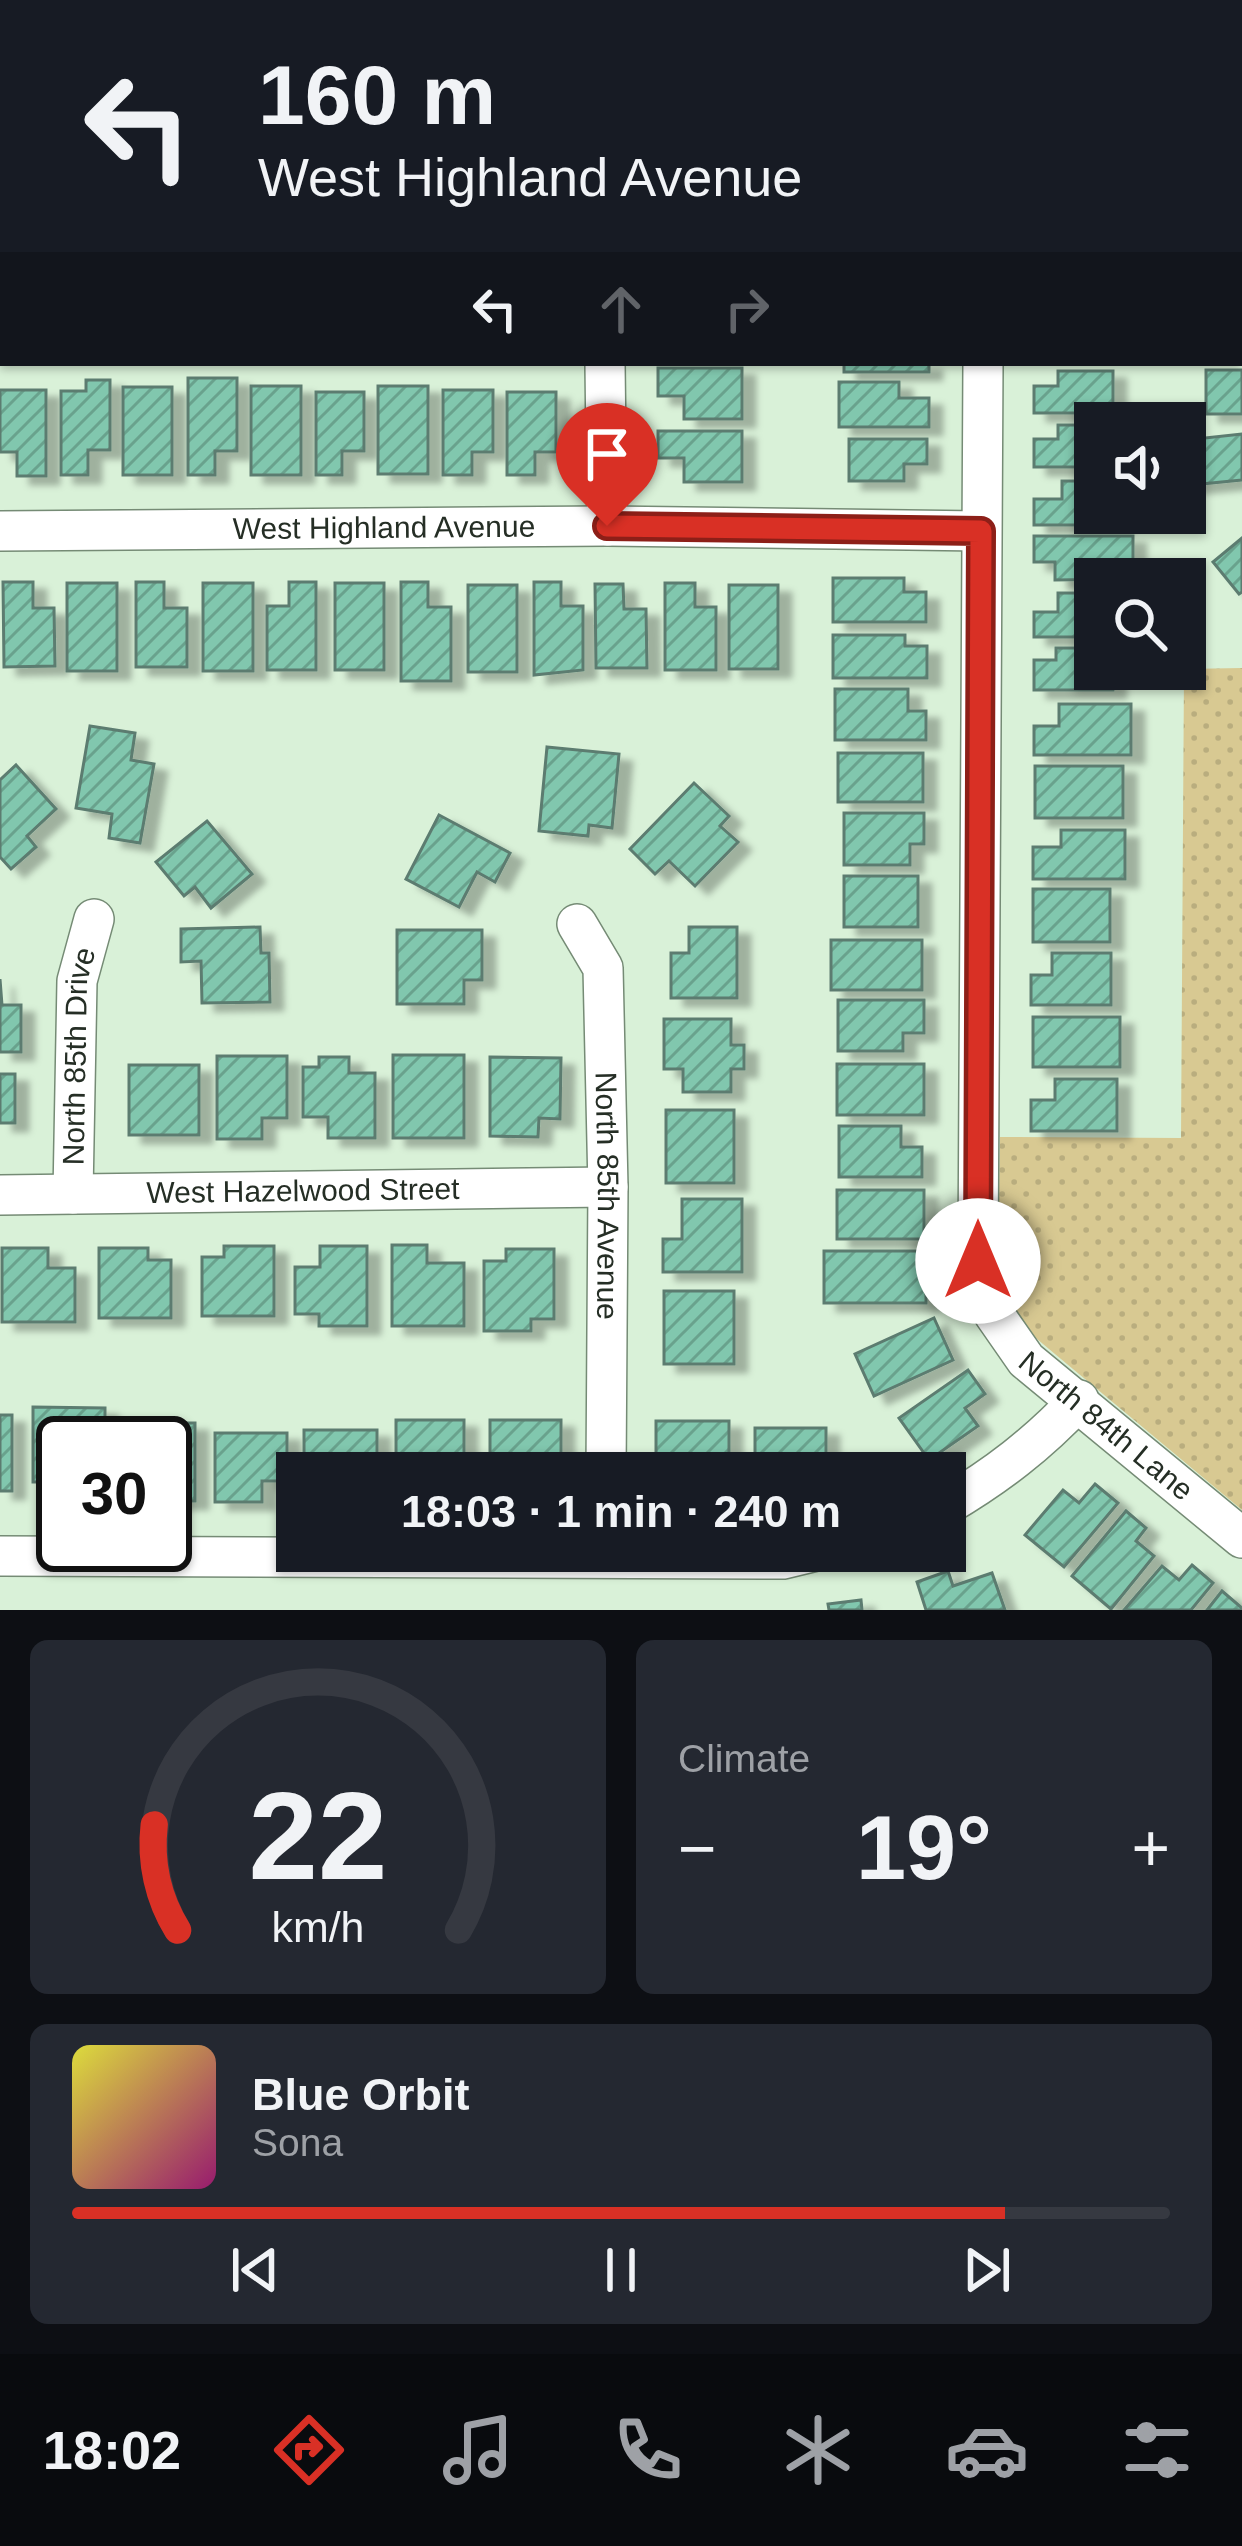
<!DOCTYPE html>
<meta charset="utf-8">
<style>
body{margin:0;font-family:Arial,sans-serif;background:#242831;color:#f1f3f6;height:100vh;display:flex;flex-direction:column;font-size:45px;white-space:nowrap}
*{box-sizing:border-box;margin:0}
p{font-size:39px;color:#9ea1a6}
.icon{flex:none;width:66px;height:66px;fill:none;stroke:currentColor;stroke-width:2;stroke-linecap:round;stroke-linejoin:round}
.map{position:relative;height:1610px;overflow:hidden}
.panel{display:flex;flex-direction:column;gap:30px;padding:30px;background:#0d0f14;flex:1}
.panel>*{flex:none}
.hud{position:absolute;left:0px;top:0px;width:1242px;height:366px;box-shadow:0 3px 9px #0004;background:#171b24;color:#f1f3f6;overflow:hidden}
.controls{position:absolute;left:1074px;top:402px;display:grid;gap:24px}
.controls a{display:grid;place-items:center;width:132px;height:132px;border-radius:0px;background:#171b24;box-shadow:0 3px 9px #0004;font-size:60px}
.speed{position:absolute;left:36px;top:1416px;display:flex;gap:24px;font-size:60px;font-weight:700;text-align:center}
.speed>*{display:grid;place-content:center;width:156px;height:156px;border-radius:50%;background:#171b24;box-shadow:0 3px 9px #0004;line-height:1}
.speed .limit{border:6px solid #111;border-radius:18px;background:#fff;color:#111}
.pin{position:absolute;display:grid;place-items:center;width:102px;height:102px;color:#fff;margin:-123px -51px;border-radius:50% 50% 50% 0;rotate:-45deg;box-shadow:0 0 12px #0007}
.pin .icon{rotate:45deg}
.me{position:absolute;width:132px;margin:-66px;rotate:0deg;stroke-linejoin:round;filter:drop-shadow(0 0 9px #0008)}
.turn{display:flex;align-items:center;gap:42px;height:252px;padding:0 60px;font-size:54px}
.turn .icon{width:156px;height:156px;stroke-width:2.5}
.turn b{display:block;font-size:84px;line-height:102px}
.lanes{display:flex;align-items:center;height:114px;padding:0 60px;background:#0003;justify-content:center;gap:60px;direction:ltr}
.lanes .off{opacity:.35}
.big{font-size:90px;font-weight:800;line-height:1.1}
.panel .card{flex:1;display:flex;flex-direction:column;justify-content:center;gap:18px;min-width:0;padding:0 42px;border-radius:18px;background:#242831}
.panel .dial{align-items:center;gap:0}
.dial svg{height:312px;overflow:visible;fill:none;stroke:#363941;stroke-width:7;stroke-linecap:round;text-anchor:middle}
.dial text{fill:#f1f3f6;stroke:none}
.song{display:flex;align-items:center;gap:36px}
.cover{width:144px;height:144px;border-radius:18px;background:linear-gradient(135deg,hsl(60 70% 55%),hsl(320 70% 35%))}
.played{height:12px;border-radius:6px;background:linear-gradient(90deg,#d93025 85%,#363941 85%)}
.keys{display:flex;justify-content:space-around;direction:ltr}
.heat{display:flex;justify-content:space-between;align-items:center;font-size:66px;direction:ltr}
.panel .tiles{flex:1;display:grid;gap:30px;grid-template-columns:1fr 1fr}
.card:last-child{grid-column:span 2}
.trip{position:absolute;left:276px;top:1452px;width:690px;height:120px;border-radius:0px;background:#171b24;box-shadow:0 3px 9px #0004;font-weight:800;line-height:120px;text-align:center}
.dock{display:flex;height:192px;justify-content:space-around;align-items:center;background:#090b0e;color:#9ea1a6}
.dock .icon{width:84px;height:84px}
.dock .on{color:#d93025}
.dock b{font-size:54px;color:#f1f3f6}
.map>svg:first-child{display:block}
.park{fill:url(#park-dots)}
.building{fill:url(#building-hatch);stroke:#5c7c70;stroke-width:3;filter:url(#shadow)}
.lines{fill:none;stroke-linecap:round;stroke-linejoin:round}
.minor-casing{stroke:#758b75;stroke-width:42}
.minor{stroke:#fff;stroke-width:39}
.route-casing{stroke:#8d1f18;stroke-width:30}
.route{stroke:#d93025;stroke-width:21}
.labels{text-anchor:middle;stroke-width:9;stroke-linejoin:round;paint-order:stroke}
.street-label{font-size:30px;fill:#252e25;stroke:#d9f1d8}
</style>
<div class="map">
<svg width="1242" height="1610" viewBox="0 0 1242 1610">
<defs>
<pattern id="park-dots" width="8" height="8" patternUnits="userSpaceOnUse" patternTransform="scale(3)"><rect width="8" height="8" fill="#d8c992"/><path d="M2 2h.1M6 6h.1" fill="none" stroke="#b9ad7e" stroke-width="1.8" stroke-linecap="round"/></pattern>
<pattern id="building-hatch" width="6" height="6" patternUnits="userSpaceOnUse" patternTransform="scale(3)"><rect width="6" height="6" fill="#81c7ae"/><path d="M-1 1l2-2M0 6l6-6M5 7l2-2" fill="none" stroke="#69a28d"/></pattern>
<filter id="shadow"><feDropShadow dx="13" dy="8" stdDeviation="3" flood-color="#0004"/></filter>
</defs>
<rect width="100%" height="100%" fill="#d9f1d8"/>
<path class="park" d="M 1242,668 L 1242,1510 L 1025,1329 C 991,1270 1000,1203 1000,1137 L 1181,1138 L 1184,669 Z"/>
<g class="building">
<rect x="0" y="28" width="3" height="84"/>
<rect x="0" y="221" width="3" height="84"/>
<rect x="844" y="363" width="85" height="9"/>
<polygon points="658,368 742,368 742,419 684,419 684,396 658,396"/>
<rect x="1206" y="370" width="36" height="44"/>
<polygon points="1058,371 1113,371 1113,413 1034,413 1034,386 1058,386"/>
<polygon points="188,378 237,378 237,451 215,451 215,475 188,475"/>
<polygon points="86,380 110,380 110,450 88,450 88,475 61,475 61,391 86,391"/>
<polygon points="839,382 899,382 899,398 929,398 929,427 839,427"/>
<rect x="251" y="386" width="50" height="89"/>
<rect x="378" y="386" width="50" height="88"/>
<rect x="123" y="387" width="49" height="88"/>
<polygon points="0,390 46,390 46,476 17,476 17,452 0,452"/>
<polygon points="443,390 493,390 493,452 472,452 472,475 443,475"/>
<polygon points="316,392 364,392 364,451 342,451 342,475 316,475"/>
<polygon points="507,392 556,392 556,452 535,452 535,475 507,475"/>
<polygon points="1058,425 1095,425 1095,467 1034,467 1034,439 1058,439"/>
<polygon points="658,431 742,431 742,482 684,482 684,458 658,458"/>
<polygon points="1242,434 1242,480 1191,485 1186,440"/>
<polygon points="849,439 927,439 927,464 904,464 904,481 849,481"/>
<polygon points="1062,481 1095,481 1095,513 1119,513 1119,525 1034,525 1034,499 1062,499"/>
<polygon points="1034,536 1133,536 1133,579 1055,580 1055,562 1034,562"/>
<polygon points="1242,538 1242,592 1239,594 1213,562"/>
<polygon points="833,578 904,578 904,592 926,592 926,622 833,622"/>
<polygon points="3,582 33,582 33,608 54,608 55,666 4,667"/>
<polygon points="136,582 164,582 164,608 187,608 187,667 136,667"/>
<polygon points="289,582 316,582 316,670 267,670 267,606 289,606"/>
<polygon points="401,582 428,582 428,607 451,607 451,681 401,681"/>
<polygon points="534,582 561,582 561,606 583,606 583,670 534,675"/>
<rect x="67" y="583" width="50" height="88"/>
<rect x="203" y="583" width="50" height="88"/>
<rect x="335" y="583" width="49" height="87"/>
<polygon points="665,583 695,583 695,607 716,607 716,670 665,670"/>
<polygon points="595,584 623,584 624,609 646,609 647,668 596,668"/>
<rect x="468" y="585" width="49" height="87"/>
<rect x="729" y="585" width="49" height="84"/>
<polygon points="1058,593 1095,593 1095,637 1034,637 1034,612 1058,612"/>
<polygon points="833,635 905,635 905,646 927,646 927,678 833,678"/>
<polygon points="1056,648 1095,648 1095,669 1113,669 1113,690 1034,690 1034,660 1056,660"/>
<polygon points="835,689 908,689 908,711 926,711 926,740 835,740"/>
<polygon points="1059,704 1131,704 1131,755 1034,755 1034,726 1059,726"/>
<polygon points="90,726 135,733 131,760 154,764 140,843 109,838 112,814 76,808"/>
<polygon points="547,747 619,754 612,828 589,825 588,836 539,831"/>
<rect x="838" y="753" width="85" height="49"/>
<polygon points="16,765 56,809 27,836 36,847 11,869 0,857 0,780"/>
<rect x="1035" y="766" width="88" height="52"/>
<polygon points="694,783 729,816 720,826 738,842 695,886 669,861 655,874 630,849"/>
<polygon points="844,813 924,813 924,844 910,844 910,865 844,865"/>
<polygon points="439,815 510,853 495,882 477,872 459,907 406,879"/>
<polygon points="207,821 252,874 211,908 195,887 184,896 156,862"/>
<polygon points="1061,830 1125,830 1125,879 1033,879 1033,847 1061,847"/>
<rect x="844" y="876" width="74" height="51"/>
<rect x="1033" y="889" width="77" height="53"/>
<polygon points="260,927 261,953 269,953 270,1002 202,1003 201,961 181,962 181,929"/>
<polygon points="689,927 737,927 737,998 671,998 671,953 689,953"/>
<polygon points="397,930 482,930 482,980 464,980 464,1004 397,1004"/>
<rect x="831" y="940" width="91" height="50"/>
<polygon points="1052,953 1111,953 1111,1005 1031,1005 1031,975 1052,975"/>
<polygon points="0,979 2,1005 21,1005 21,1052 0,1052"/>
<polygon points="838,1000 924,1000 924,1033 903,1033 903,1051 838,1051"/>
<rect x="1033" y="1017" width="87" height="50"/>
<polygon points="664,1019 731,1019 731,1045 744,1045 744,1069 731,1069 731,1092 683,1092 683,1069 664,1069"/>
<rect x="393" y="1055" width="71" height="83"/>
<polygon points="217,1056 287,1056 287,1118 262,1118 262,1139 217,1139"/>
<polygon points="319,1057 349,1057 349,1073 375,1073 375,1138 328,1138 328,1117 303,1117 303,1067 319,1067"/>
<polygon points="490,1057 561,1058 560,1119 539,1118 538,1137 490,1136"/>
<rect x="837" y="1064" width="87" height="51"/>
<rect x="129" y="1065" width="70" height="70"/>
<rect x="0" y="1074" width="15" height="49"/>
<polygon points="1055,1079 1117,1079 1117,1131 1031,1131 1031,1100 1055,1100"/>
<rect x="666" y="1110" width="68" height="73"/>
<polygon points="839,1126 901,1126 901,1147 922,1147 922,1177 839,1177"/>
<rect x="837" y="1190" width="87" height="49"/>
<polygon points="682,1199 742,1199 742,1272 663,1272 663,1239 682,1239"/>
<polygon points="392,1245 427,1245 427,1263 464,1263 464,1326 392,1326"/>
<polygon points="224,1246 274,1246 274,1316 202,1316 202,1257 224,1257"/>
<polygon points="320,1246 367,1246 367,1326 319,1326 319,1314 295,1314 295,1267 320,1267"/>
<polygon points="2,1248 48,1248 48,1268 75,1268 75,1322 2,1322"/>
<polygon points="99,1248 148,1248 148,1260 171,1260 171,1318 99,1318"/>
<polygon points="506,1249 554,1249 554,1319 531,1319 531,1331 484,1331 484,1261 506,1261"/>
<rect x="824" y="1251" width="102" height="52"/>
<rect x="664" y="1291" width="70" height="73"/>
<polygon points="934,1318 953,1360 874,1396 855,1354"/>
<polygon points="968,1370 985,1394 965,1408 978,1426 929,1460 899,1418"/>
<polygon points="33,1407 105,1408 105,1443 63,1443 63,1482 33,1482"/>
<rect x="0" y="1415" width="12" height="76"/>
<rect x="396" y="1420" width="68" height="53"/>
<rect x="490" y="1420" width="71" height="53"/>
<rect x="656" y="1421" width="73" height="52"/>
<polygon points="146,1423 195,1423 195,1501 165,1501 165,1443 124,1443 146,1441"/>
<rect x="755" y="1428" width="71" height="45"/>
<rect x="304" y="1430" width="73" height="43"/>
<polygon points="215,1433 287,1433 287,1481 262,1481 262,1502 215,1502"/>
<polygon points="1095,1484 1118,1503 1064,1567 1025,1535 1063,1490 1079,1503"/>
<polygon points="1126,1511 1146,1528 1136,1541 1154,1556 1111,1609 1072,1576"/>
<polygon points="1192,1565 1213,1583 1191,1610 1124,1610 1162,1566 1179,1580"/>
<polygon points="948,1571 953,1586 992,1573 1005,1610 926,1610 917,1582"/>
<polygon points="1222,1591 1242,1608 1242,1610 1207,1610"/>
<polygon points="861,1600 862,1610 829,1610 828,1604"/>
</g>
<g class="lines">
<defs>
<g id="minor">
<polyline points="985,3 985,0"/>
<polyline points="0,173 3,173"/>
<polyline points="605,363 607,526"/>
<path id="s1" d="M 983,363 L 978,1261 L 994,1314 L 1026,1360 L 1242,1538"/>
<path id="s2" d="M 0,531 L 607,526 L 981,531"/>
<path id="s3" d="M 577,924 L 603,968 L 608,1187 L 606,1473"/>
<path id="s4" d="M 73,1194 L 77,981 L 94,919"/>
<path id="s5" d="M 0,1195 L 608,1187"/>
<path d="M 945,1506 C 996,1476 1038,1444 1079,1400"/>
<polyline points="0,1556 783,1559 816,1551"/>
</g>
</defs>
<use href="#minor" class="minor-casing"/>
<use href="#minor" class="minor"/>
</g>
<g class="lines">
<defs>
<polyline id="route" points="607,526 981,531 978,1261"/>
</defs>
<use href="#route" class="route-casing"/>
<use href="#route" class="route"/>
</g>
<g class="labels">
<g class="street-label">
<text dy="10" stroke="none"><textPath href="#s2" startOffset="384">West Highland Avenue</textPath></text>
<text dy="10" stroke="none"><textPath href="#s4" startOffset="138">North 85th Drive</textPath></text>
<text dy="10" stroke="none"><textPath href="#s5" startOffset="303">West Hazelwood Street</textPath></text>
<text dy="10" stroke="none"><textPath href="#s3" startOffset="279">North 85th Avenue</textPath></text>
<text dy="10" stroke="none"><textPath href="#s1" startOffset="1113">North 84th Lane</textPath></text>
</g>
</g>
</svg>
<div class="controls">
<a><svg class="icon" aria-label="sound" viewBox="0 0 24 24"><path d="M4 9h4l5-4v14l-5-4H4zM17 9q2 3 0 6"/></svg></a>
<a><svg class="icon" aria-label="search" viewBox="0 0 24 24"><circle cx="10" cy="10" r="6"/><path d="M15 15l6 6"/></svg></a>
</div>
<div class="speed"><div class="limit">30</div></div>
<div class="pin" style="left:607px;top:526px;background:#d93025"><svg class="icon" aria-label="arrive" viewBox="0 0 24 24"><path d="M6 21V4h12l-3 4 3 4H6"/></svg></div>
<svg class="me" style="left:978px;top:1261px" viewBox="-20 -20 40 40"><circle r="19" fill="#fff"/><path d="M0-13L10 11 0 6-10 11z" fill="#d93025"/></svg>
<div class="trip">18:03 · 1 min · 240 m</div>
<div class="hud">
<div class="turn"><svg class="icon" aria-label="left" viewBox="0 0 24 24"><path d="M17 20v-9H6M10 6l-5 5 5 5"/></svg><div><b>160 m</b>West Highland Avenue</div></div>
<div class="lanes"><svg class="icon" aria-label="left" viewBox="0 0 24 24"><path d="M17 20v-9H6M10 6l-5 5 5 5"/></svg><svg class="icon off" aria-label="ahead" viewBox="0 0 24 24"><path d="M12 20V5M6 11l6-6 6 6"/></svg><svg class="icon off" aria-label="right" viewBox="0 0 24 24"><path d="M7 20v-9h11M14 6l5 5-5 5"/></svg></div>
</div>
</div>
<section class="panel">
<div class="tiles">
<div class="card dial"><svg viewBox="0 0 100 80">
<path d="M14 69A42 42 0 1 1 86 69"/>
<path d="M14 69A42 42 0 0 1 8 42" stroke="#d93025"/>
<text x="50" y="56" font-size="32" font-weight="700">22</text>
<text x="50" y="72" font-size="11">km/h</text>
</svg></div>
<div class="card"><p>Climate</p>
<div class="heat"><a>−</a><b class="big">19°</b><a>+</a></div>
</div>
<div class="card">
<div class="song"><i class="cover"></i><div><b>Blue Orbit</b><p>Sona</p></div></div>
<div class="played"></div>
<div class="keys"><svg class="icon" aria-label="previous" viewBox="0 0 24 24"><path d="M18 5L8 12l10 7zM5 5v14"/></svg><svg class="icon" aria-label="pause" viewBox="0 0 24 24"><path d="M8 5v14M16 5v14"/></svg><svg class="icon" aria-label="next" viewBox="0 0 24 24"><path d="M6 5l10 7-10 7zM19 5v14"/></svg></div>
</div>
</div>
</section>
<nav class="dock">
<b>18:02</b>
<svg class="icon on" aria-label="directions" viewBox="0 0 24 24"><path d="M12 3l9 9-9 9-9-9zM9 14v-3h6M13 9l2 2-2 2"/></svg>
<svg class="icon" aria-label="music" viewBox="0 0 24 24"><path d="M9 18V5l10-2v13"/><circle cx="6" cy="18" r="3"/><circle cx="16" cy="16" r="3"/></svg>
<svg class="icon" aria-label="phone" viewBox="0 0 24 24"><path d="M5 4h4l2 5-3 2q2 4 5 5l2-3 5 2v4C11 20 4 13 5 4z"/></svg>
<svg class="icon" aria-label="climate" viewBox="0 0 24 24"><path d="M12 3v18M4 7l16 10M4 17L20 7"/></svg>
<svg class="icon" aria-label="car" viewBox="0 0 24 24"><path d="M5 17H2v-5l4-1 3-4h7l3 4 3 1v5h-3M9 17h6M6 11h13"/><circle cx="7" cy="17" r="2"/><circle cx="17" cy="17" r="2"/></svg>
<svg class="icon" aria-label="filters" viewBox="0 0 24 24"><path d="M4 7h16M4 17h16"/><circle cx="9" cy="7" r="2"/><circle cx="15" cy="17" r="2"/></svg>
</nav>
